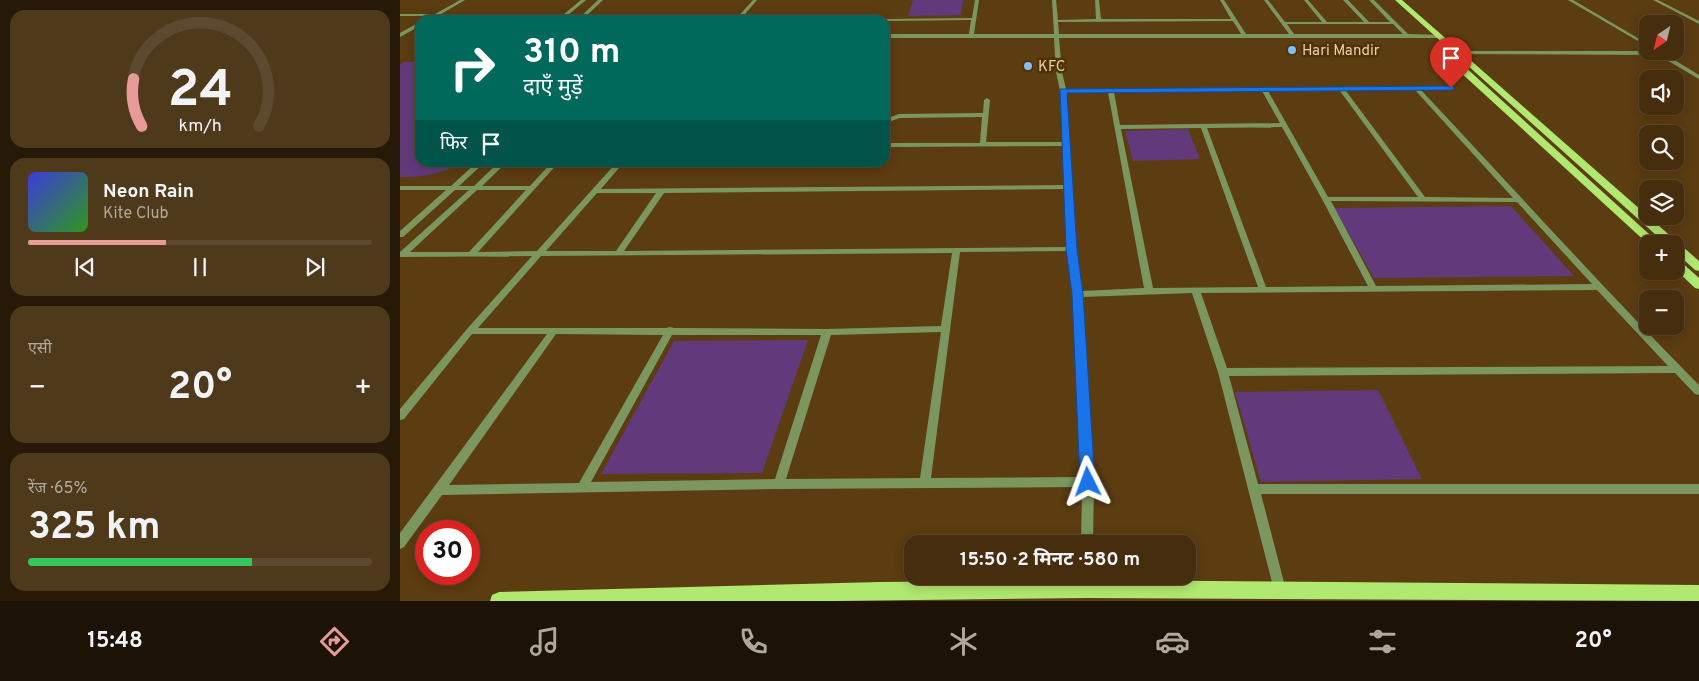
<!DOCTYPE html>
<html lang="hi">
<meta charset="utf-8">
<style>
body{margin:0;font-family:Overpass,"Noto Sans Devanagari",sans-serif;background:#4f391b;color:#f1f3f6;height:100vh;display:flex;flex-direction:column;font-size:19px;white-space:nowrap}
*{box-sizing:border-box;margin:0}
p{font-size:16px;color:#b0a89d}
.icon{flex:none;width:28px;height:28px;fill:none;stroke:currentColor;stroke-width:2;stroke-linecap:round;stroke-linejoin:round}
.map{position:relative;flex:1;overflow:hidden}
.panel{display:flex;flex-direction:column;gap:10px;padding:10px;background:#261907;width:400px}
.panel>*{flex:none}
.hud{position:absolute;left:15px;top:15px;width:475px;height:152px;border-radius:15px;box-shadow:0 2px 12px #0003,0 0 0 1px #5d492e;background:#00695c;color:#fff;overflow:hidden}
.needle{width:32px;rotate:215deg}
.buttons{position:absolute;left:1239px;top:15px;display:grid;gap:10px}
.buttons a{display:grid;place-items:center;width:45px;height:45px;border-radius:10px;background:#452d0d;box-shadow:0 2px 12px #0003,0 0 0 1px #5d492e;font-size:25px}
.speed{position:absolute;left:15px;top:520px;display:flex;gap:10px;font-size:25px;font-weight:700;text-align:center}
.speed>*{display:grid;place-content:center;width:65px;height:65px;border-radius:50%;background:#452d0d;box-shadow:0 2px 12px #0003,0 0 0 1px #5d492e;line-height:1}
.speed .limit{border:8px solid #d22;background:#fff;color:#111}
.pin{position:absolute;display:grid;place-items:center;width:42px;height:42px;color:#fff;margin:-51px -21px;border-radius:50% 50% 50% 0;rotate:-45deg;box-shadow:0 0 5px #0007}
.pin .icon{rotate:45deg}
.me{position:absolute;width:55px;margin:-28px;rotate:357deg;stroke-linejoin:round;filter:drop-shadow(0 0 4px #0008)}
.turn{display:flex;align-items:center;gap:18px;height:105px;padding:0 25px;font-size:22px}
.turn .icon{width:65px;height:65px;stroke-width:2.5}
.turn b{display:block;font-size:35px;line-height:42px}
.then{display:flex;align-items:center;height:48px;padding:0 25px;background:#0003;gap:10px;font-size:19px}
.big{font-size:38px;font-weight:700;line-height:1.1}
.panel .widget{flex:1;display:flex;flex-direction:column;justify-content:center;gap:8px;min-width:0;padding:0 18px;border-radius:15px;background:#4f391b}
.panel .dial{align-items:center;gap:0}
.dial svg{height:130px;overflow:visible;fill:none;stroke:#5d492e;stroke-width:7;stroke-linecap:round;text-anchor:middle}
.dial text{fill:#f1f3f6;stroke:none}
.song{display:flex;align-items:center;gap:15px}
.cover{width:60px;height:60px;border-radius:8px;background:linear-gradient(135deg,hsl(240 70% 55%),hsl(110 70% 35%))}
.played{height:5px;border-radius:2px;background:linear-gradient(90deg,#e69b98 40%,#5d492e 40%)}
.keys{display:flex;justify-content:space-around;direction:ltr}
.heat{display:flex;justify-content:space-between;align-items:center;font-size:28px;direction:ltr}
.charge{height:8px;border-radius:4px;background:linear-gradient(90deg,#34c759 65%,#5d492e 0)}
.trip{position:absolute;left:504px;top:535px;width:292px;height:50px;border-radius:15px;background:#452d0d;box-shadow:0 2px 12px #0003,0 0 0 1px #5d492e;font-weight:700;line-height:50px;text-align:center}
.tabs{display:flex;height:80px;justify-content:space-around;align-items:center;background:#1c1205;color:#b0a89d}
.tabs .icon{width:35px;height:35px}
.tabs .selected{color:#e69b98}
.tabs b{font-size:22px;color:#f1f3f6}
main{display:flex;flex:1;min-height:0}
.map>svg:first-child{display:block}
.green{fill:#623a7c}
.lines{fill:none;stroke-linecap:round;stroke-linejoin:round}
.minor{fill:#7b975f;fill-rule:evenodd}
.major{fill:#b0e870;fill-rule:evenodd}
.route{fill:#1a73e8;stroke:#114b97}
.poi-dot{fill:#81bdfa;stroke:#513203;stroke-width:2}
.labels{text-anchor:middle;stroke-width:5;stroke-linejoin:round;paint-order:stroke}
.far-poi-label{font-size:15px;fill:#e8cfb4;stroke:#513203;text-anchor:start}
</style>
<main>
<section class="panel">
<div class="widget dial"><svg viewBox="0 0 100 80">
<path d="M14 69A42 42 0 1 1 86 69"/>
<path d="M14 69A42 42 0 0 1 9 40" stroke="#e69b98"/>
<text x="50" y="56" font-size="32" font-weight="700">24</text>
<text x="50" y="72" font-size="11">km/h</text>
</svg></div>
<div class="widget">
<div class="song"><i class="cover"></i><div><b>Neon Rain</b><p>Kite Club</p></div></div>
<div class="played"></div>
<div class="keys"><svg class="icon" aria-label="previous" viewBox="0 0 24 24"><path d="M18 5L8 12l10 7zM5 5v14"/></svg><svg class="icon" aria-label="pause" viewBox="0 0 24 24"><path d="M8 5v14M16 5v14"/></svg><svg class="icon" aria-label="next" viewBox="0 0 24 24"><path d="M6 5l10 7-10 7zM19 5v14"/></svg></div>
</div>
<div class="widget"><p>एसी</p>
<div class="heat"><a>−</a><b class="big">20°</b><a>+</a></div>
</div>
<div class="widget"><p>रेंज · 65%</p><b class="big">325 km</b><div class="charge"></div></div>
</section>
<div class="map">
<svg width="1299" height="601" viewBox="0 0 1299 601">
<rect width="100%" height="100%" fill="#5c3c11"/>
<g class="green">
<polygon points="513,0 563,0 561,15 508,16"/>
<path d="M 4,62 L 20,62 L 20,162 L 58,163 C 45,174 17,178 0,177 L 0,65 Z"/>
<polygon points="788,129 800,159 733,161 725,131"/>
<polygon points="1111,206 1174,276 974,278 934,208"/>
<polygon points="408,340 362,473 201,474 274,341"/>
<polygon points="978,390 1022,479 861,482 835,392"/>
</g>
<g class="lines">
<g class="minor">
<polygon points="60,0 65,0 31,20 25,20 30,16 0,16 0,14 35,14"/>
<polygon points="181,0 186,0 162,20 157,20"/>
<polygon points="198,0 203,0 182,20 177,20"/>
<polygon points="353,0 357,0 340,20 335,20"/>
<path d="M 575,0 L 579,0 L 574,34 L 654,34 L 652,0 L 656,0 L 658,20 L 696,19 L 695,0 L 699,0 L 701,19 L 831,19 L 820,0 L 824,0 L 846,34 L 889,34 L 864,0 L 868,0 L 885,22 L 922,22 L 904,0 L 908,0 L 927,22 L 964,22 L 943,0 L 948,0 L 969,22 L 990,22 L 969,0 L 974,0 L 1008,34 L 1041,35 L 1042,36 L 1039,38 L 659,38 L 662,72 L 666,89 L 1053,87 L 1054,88 L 1051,90 L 1021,90 C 1114,189 1203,288 1299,385 L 1299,395 L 1295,394 L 1275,373 L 829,376 L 858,484 L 1299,484 L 1299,494 L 861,494 L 886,590 L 885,594 L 880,596 L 875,594 L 874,590 L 818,372 L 792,293 L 682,297 L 694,482 L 693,544 L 681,544 L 682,487 L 379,489 L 42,495 L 4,547 L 0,549 L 0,533 L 147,334 L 72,334 L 4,419 L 0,420 L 0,409 L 67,329 L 132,256 L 0,257 L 0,252 L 69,190 L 55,190 L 3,237 L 0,237 L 0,231 L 46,190 L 0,190 L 0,186 L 51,186 L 77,162 L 85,162 L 59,186 L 74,186 L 99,162 L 107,162 L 82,186 L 130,186 L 152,162 L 159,162 L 78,252 L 137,251 L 217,162 L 224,162 L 201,189 L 665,185 L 663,146 L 485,147 L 485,143 L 580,143 L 582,117 L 500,118 L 485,123 L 485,119 L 499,114 L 583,113 L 584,100 L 587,98 L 590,100 L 586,142 L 663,142 L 660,91 L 656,72 L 654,38 L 485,38 L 485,34 L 569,34 L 571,20 L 485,21 L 485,20 L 483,20 L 485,19 L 572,18 ZM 833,21 L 841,34 L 659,34 L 658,22 ZM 887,24 L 993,24 L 1003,34 L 894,34 ZM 1015,90 L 1113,198 L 1025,197 L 946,91 ZM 862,91 L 880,123 L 720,125 L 714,92 ZM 868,91 L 940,91 L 1018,197 L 928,197 ZM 708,92 L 744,288 L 682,291 L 676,249 L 666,93 ZM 882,127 L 922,199 L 968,286 L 866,287 L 807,128 ZM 801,128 L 858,287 L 753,288 L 721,129 ZM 665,189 L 668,247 L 224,251 L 264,193 ZM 77,190 L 126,190 L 69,252 L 10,252 ZM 197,193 L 256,193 L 216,251 L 146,251 ZM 931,201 L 1117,202 L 1192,284 L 976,286 ZM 668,251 L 674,294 L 682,477 L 531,478 L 560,252 ZM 552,253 L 541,326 L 427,329 L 274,328 L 270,327 L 266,328 L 78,328 L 141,256 ZM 1197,290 L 1268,366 L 827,368 L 801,293 ZM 541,332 L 520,478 L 386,479 L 431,335 ZM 156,334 L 263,335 L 179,483 L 49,485 ZM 272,335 L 421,335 L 375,479 L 191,482 Z"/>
<polygon points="1168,0 1173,0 1248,44 1248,47"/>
<polygon points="1253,0 1258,0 1299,21 1299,24"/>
<polygon points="18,23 20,23 20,26 0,37 0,33"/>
<polygon points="1058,51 1260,51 1299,75 1299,79 1258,55 1056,54 1056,52"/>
</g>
<g class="major">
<polygon points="995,0 1002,0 1299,261 1299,271 1295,270 1275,252 1275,244 1266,244"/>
<polygon points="1047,56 1053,56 1260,244 1248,244 1047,60"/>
<polygon points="1275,259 1279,260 1299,278 1299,289 1295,288 1275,269"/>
<polygon points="687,580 1299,585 1299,601 687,598 436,601 90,601 92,595 99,592 480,582"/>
</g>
</g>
<polygon class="route" points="1051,86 1054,87 1054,90 667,93 677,249 683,294 695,482 693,486 688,488 682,486 680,482 672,294 666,249 660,89"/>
<g class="poi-dot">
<circle cx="892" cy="50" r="5"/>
<circle cx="628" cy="66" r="5"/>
</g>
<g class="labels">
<g class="far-poi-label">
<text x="902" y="55">Hari Mandir</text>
<text x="638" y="71">KFC</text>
</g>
</g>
</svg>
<div class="buttons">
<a><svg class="needle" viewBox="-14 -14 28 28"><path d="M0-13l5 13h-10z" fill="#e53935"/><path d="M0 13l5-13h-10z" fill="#b0a89d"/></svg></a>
<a><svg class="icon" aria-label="sound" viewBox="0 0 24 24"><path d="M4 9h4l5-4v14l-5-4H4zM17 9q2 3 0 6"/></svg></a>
<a><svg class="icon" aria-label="search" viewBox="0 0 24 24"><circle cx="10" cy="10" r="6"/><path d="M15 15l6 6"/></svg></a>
<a><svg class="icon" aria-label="layers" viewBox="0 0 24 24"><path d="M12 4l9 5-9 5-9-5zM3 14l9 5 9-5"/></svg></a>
<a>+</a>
<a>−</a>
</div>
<div class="speed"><div class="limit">30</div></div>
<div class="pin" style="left:1051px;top:88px;background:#d93025"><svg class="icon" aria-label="arrive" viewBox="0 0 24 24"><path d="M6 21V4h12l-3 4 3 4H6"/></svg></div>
<svg class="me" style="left:688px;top:482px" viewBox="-20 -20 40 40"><path d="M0-17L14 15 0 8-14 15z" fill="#1a73e8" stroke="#fff" stroke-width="4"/></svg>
<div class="trip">15:50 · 2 मिनट · 580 m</div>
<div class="hud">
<div class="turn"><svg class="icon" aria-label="right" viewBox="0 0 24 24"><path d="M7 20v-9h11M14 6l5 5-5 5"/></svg><div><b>310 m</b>दाएँ मुड़ें</div></div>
<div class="then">फिर<svg class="icon" aria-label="arrive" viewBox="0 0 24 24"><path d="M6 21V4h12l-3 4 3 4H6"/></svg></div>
</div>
</div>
</main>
<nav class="tabs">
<b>15:48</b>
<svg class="icon selected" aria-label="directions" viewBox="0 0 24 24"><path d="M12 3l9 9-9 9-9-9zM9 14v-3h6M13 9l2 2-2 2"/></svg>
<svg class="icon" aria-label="music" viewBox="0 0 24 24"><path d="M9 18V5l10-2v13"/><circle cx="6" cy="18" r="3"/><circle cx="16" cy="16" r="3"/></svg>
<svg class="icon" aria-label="phone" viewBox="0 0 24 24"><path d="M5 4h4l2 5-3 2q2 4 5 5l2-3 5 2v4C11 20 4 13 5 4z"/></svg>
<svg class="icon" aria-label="climate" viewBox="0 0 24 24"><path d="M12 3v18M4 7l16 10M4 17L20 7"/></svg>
<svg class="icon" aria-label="car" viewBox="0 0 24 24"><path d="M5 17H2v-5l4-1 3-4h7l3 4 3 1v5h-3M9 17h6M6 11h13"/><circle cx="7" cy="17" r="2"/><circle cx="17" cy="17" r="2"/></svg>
<svg class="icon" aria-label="filters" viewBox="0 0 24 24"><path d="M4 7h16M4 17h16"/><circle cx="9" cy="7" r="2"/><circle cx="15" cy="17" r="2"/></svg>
<b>20°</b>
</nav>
